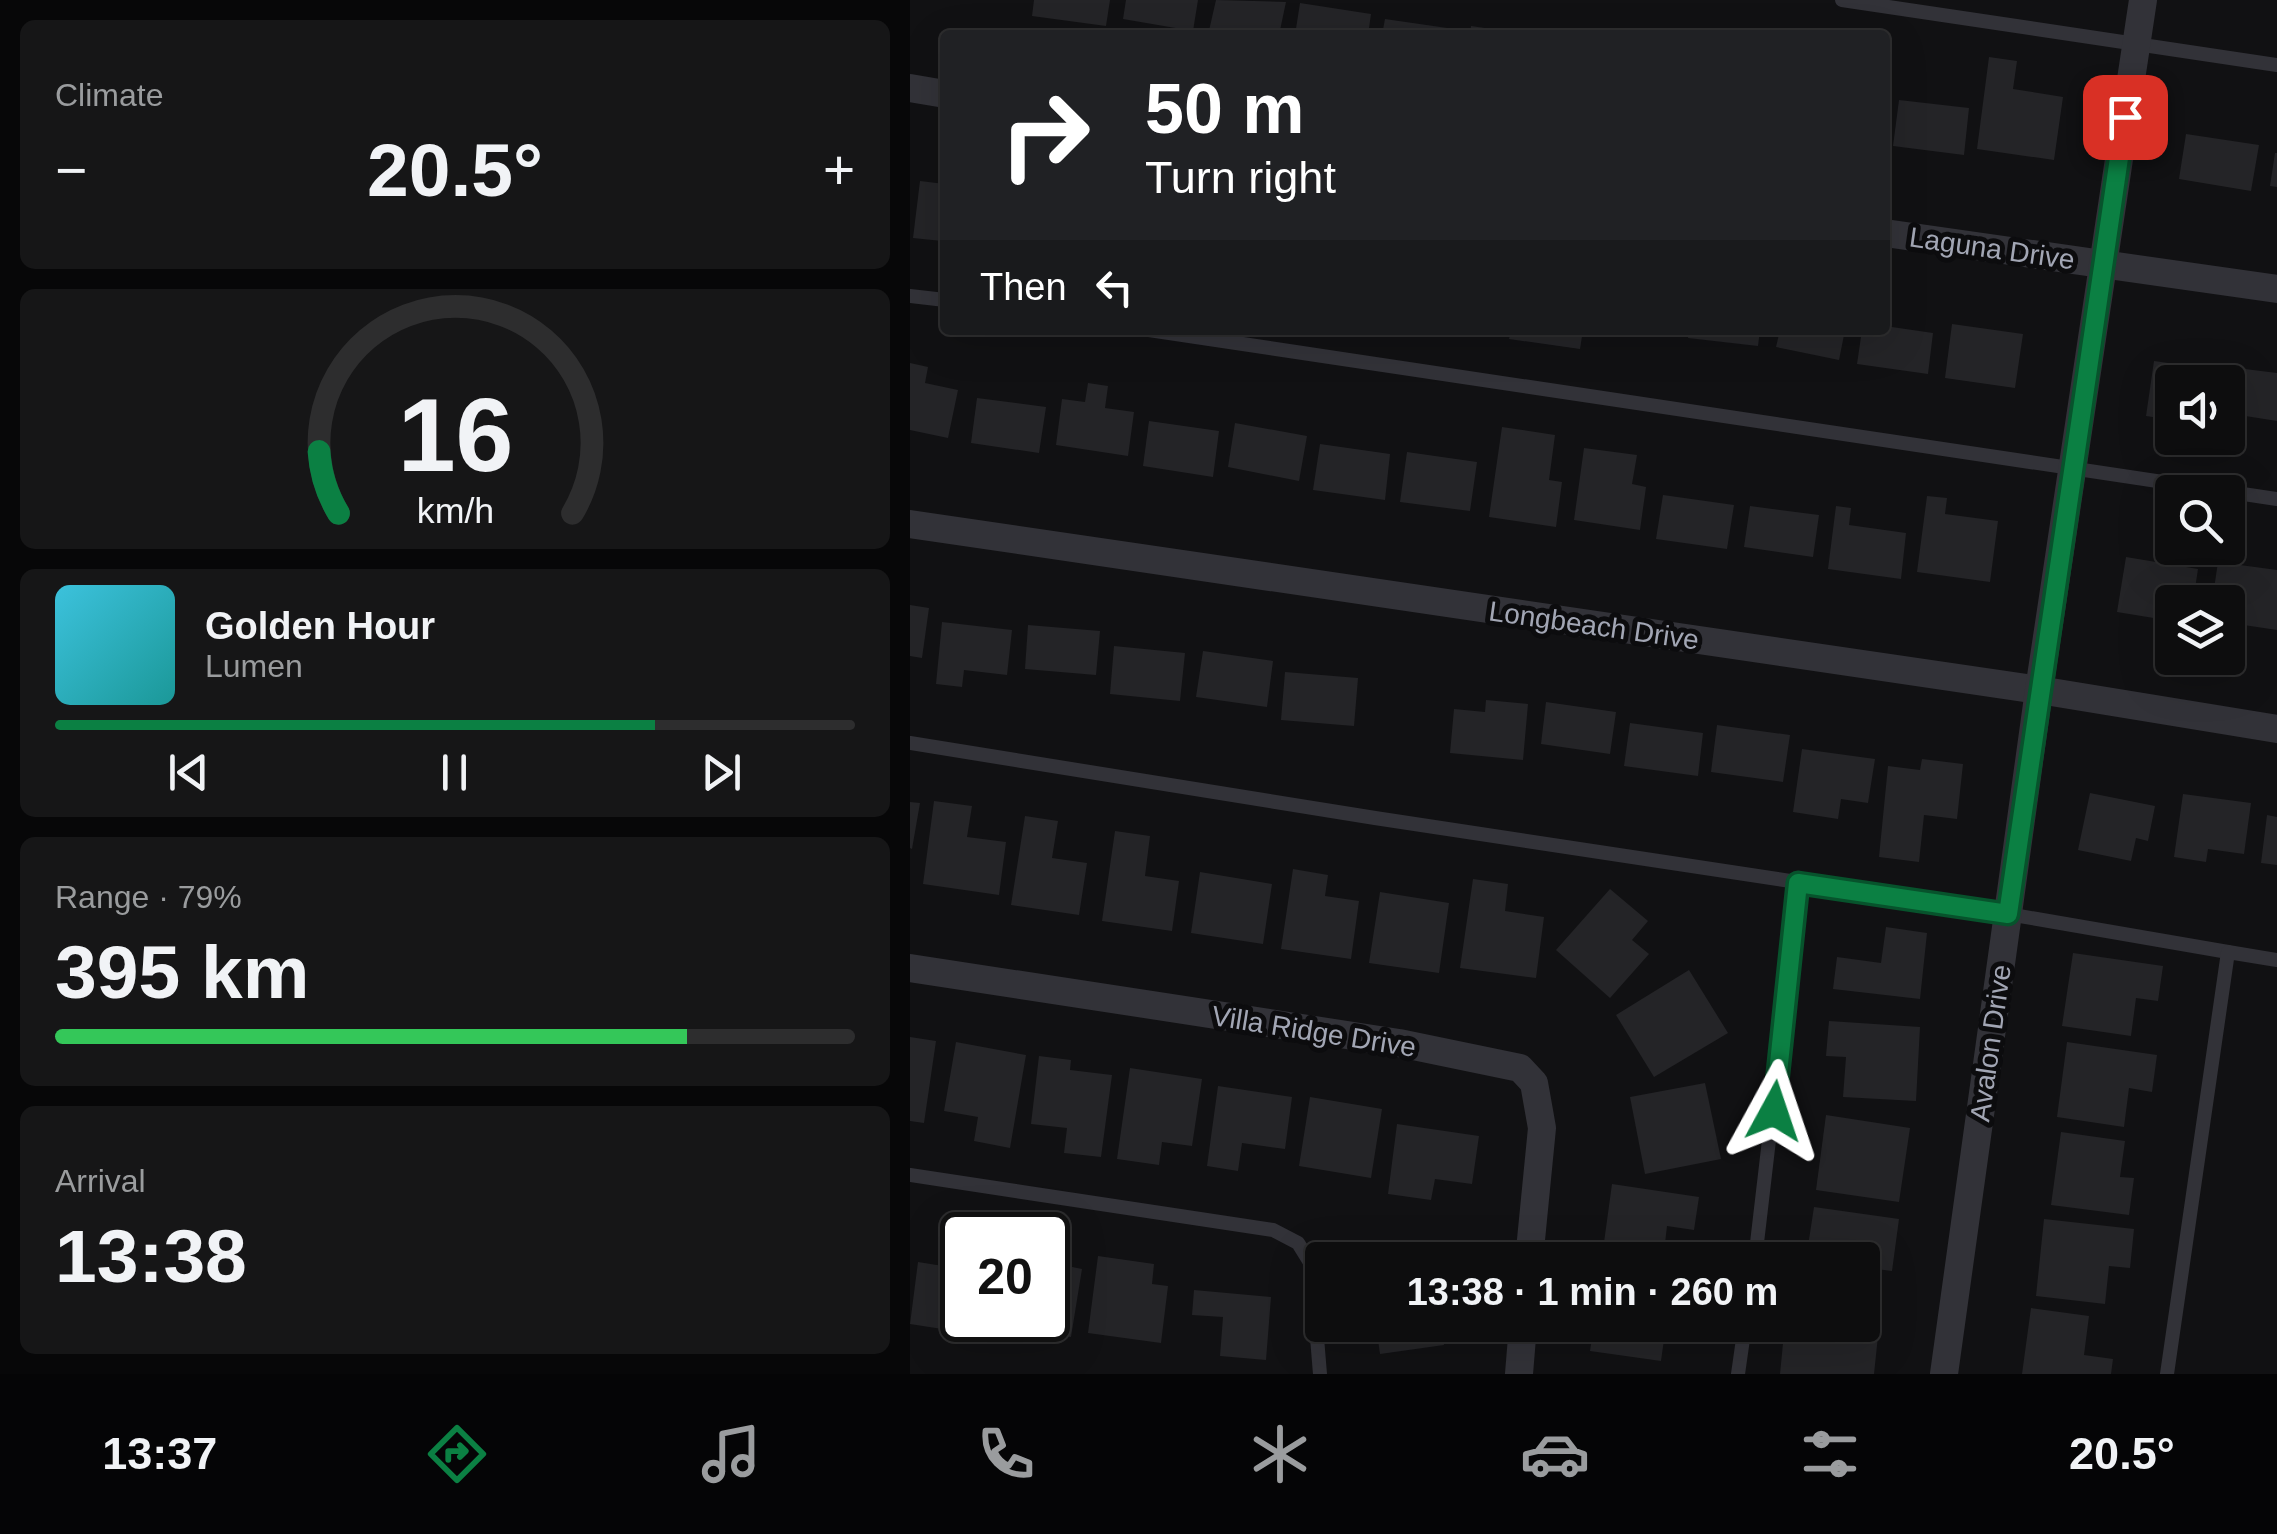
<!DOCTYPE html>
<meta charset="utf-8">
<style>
body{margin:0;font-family:Arial,sans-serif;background:#161617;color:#f1f3f6;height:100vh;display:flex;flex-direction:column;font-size:38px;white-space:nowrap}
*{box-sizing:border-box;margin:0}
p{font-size:32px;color:#9a9c9e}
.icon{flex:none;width:55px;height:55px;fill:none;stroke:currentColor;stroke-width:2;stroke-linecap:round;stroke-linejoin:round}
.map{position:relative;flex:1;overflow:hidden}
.sheet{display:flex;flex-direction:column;gap:20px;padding:20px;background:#070708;width:910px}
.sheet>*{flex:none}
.hud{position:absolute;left:30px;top:30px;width:950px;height:305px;border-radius:10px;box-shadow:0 10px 40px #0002,0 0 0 2px #2d2d2e;background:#202124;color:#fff;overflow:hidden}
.buttons{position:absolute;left:1245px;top:365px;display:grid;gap:20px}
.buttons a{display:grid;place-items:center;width:90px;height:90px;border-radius:10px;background:#0d0d0e;box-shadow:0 10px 40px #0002,0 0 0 2px #2d2d2e;font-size:50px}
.speed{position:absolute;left:30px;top:1212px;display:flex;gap:20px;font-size:50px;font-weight:700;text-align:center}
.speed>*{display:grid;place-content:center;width:130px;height:130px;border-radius:50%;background:#0d0d0e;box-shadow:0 10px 40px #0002,0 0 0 2px #2d2d2e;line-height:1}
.speed .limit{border:5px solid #111;border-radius:15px;background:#fff;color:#111}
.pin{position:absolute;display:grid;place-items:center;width:85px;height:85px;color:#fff;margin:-42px;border-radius:20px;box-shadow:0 5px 15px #0006}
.me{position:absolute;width:110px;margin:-55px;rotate:5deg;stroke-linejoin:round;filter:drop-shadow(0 0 8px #0008)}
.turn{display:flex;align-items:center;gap:35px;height:210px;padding:0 40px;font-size:45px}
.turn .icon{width:130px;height:130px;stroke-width:2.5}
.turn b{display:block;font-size:70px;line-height:85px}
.then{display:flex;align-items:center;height:95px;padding:0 40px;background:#0003;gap:20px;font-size:38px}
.big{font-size:75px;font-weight:700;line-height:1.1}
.sheet .card{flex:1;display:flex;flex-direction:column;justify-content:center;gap:15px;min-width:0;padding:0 35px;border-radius:15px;background:#161617}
.sheet .dial{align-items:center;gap:0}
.dial svg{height:260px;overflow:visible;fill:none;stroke:#2d2d2e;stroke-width:7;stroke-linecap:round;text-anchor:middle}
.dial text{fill:#f1f3f6;stroke:none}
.song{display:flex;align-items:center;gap:30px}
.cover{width:120px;height:120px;border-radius:15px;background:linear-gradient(135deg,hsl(190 70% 55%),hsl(180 70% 35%))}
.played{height:10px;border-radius:5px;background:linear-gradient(90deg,#0b8043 75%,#2d2d2e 75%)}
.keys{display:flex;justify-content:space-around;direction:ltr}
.heat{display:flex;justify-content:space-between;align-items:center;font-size:55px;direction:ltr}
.charge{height:15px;border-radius:8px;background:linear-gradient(90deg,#34c759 79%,#2d2d2e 0)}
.trip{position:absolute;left:395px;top:1242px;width:575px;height:100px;border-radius:10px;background:#0d0d0e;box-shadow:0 10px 40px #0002,0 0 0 2px #2d2d2e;font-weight:700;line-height:100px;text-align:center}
.dock{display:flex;height:160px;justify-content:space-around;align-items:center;background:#050506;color:#9a9c9e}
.dock .icon{width:70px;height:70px}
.dock .current{color:#0b8043}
.dock b{font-size:45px;color:#f1f3f6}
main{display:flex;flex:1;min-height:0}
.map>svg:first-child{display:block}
.building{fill:#242427}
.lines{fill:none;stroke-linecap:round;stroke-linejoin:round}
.lane{stroke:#323238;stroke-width:14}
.street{stroke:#323238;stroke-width:28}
.route-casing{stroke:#07532c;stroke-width:25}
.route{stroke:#0b8043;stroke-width:18}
.labels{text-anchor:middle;stroke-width:10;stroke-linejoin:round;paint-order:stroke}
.street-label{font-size:28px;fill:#a2a6b4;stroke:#0c0c0e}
</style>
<main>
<section class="sheet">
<div class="card"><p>Climate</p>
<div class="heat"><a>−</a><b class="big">20.5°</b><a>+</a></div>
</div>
<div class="card dial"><svg viewBox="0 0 100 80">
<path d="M14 69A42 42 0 1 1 86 69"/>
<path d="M14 69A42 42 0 0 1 8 50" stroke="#0b8043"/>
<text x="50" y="56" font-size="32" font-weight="700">16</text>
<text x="50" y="72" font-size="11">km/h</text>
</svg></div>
<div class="card">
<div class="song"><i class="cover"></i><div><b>Golden Hour</b><p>Lumen</p></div></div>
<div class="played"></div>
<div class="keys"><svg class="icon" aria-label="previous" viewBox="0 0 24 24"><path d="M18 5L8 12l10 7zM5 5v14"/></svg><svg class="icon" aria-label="pause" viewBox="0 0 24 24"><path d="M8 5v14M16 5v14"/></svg><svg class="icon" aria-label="next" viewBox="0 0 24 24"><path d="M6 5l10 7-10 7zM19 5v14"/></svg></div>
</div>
<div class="card"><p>Range · 79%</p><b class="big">395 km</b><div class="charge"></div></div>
<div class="card"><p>Arrival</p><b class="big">13:38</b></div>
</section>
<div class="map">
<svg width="1367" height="1374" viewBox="0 0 1367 1374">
<rect width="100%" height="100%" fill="#111113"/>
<g class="building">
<polygon points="124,0 200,0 196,26 122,16"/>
<polygon points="216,0 288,0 283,31 213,19"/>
<polygon points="306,0 376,2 369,35 298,35"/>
<polygon points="390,3 461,14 458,35 385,35"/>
<polygon points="475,19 544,29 544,35 472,35"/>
<polygon points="561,26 609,33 609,35 560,35"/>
<polygon points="1079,57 1107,61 1103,89 1153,97 1144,160 1067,149"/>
<polygon points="989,100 1059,108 1054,155 983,146"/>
<polygon points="1276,134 1349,145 1341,191 1269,179"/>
<polygon points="1365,153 1367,153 1367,187 1360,186"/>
<polygon points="10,181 35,184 32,241 3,238"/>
<polygon points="1042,324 1113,334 1105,388 1035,378"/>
<polygon points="975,326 1023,333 1018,374 947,364 952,330 975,330"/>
<polygon points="601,330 673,330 670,349 599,339"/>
<polygon points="779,330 850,330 848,346 778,338"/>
<polygon points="870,330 935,330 929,360 866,347"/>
<polygon points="1244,361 1315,371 1313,382 1262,382 1262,420 1236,416"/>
<polygon points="0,363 18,367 15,383 48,390 38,438 0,430"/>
<polygon points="1335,369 1367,373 1367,421 1329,415"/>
<polygon points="178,383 198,386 195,408 224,412 218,456 146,445 152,399 175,402"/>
<polygon points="67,398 136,407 129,453 61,443"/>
<polygon points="239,421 309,431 303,477 233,466"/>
<polygon points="325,423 397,436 389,481 318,467"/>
<polygon points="592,427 645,435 639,480 652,482 646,527 579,517"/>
<polygon points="410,444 480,454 475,500 403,490"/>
<polygon points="674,448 727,455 722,484 736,487 730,530 664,520"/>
<polygon points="497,452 567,462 560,511 490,502"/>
<polygon points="753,495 824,505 817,549 746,539"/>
<polygon points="1017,496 1037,498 1035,514 1088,521 1080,582 1007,572"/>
<polygon points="840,506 909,515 903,557 834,547"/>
<polygon points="926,506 941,508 939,525 996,533 991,579 918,569"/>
<polygon points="1216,557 1288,569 1283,602 1262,602 1262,621 1207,612"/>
<polygon points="1308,562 1367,570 1367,630 1327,624 1329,608 1318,607 1318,602 1302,602"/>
<polygon points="0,605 19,608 12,658 0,656"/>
<polygon points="32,622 102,630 97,675 54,670 52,687 26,684"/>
<polygon points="118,625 190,631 186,675 115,669"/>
<polygon points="204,646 275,653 270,701 200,694"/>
<polygon points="293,651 363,661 357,707 286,697"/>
<polygon points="375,672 448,678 444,726 371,720"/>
<polygon points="576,700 618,704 613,760 540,753 544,709 575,712"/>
<polygon points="636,702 706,712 700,754 631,744"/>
<polygon points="720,723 793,733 788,776 714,766"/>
<polygon points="807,725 880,735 873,782 801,772"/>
<polygon points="892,749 965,759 958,803 931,799 928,819 883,812"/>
<polygon points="1012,759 1053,764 1047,819 1014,815 1009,862 969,857 978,766 1010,770"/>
<polygon points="1180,793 1245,806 1238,841 1226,838 1221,861 1168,850"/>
<polygon points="1273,794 1341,803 1334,854 1298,849 1296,862 1264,857"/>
<polygon points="24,801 62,806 57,837 96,842 89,895 13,884"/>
<polygon points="0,802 10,803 2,849 0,848"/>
<polygon points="1357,815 1367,817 1367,865 1351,863"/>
<polygon points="115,816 148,821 142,858 177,863 169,915 101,905"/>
<polygon points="205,831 240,836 235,876 269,881 262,931 192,921"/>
<polygon points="383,869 418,875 415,896 449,901 441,959 371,949"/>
<polygon points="290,872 362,884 353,944 281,933"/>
<polygon points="563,879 598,884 595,911 634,917 626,978 550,968"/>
<polygon points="700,889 738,921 722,940 739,954 700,998 646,950"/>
<polygon points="470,892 539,903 529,973 459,963"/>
<polygon points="976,927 1017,933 1010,999 923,989 927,957 971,963"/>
<polygon points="1163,953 1253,966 1248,1001 1226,998 1221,1036 1152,1026"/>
<polygon points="779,970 818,1033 744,1077 706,1015"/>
<polygon points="919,1021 1010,1027 1006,1101 933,1097 936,1057 916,1056"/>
<polygon points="0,1037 26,1041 14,1123 0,1121"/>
<polygon points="46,1042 116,1055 100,1148 64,1141 68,1117 34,1111"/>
<polygon points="1157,1042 1247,1055 1242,1092 1219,1088 1214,1127 1147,1117"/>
<polygon points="129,1056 161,1060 160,1070 202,1075 191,1157 154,1153 157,1128 121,1124"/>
<polygon points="220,1068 292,1079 282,1146 252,1142 249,1165 207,1159"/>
<polygon points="795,1083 811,1159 735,1174 720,1097"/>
<polygon points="308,1086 382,1097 375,1149 332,1143 328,1171 297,1166"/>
<polygon points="400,1097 472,1109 461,1178 389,1166"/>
<polygon points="916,1115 1000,1128 989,1202 906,1190"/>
<polygon points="487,1124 569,1136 562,1184 525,1179 521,1200 478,1194"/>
<polygon points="1151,1132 1215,1141 1210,1177 1224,1178 1219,1215 1141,1205"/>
<polygon points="702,1184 789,1197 784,1230 757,1226 753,1260 692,1257"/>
<polygon points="904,1207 989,1219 982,1271 966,1269 963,1298 952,1296 952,1260 896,1259"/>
<polygon points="1134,1219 1224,1229 1220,1268 1199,1266 1195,1304 1126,1296"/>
<polygon points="188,1256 244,1264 242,1284 258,1286 251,1343 178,1333"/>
<polygon points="8,1262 52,1269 52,1307 49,1306 45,1331 0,1324"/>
<polygon points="138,1262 172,1269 161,1337 85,1324 86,1320 138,1320"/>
<polygon points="284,1290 361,1297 356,1360 310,1356 313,1317 282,1315"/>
<polygon points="1121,1308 1179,1316 1174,1355 1203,1359 1201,1374 1112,1374"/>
<polygon points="952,1315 970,1317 964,1374 870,1374 874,1333 849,1330 850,1325 952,1325"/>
<polygon points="466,1325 531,1325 534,1345 470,1354"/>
<polygon points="684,1325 756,1325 751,1361 680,1351"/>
</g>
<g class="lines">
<g class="lane">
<polyline points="932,0 1367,65"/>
<polyline points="0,296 35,300"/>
<polyline points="239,330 1367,499"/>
<polyline points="0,743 465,818 1098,914 1318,952"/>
<polyline points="0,1175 363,1230 388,1243 401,1264 410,1374"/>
<polyline points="845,1260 889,883"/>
<polyline points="828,1374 835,1325"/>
<polyline points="1257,1374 1318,952 1367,960"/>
</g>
<g class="street">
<polyline points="0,88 35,94"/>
<polyline points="975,233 1367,289"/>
<polyline points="0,524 1129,690 1367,729"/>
<polyline points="0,968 489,1043 610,1068 624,1083 632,1128 619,1260"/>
<polyline points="609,1374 613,1325"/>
<polyline points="1034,1374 1129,690 1233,0"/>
</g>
</g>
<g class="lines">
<defs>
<polyline id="route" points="864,1111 888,883 1098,914 1215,117"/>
</defs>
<use href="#route" class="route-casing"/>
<use href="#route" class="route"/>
</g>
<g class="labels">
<g class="street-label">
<text transform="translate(1082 248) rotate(8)" y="10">Laguna Drive</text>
<text transform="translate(684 625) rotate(8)" y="10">Longbeach Drive</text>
<text transform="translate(404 1031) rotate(9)" y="10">Villa Ridge Drive</text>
<text transform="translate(1080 1043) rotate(-82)" y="10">Avalon Drive</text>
</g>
</g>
</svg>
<div class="buttons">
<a><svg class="icon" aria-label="sound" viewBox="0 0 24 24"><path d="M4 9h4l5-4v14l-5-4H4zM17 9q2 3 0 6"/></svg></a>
<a><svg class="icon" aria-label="search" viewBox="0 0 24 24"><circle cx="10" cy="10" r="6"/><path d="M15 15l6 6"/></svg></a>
<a><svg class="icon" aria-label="layers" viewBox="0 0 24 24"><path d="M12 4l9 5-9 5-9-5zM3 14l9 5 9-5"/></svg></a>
</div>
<div class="speed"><div class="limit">20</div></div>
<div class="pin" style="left:1215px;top:117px;background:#d93025"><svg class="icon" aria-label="arrive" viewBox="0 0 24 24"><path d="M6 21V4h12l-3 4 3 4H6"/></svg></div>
<svg class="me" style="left:864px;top:1111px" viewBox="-20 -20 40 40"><path d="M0-17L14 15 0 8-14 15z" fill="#0b8043" stroke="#fff" stroke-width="4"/></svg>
<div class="trip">13:38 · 1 min · 260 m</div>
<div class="hud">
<div class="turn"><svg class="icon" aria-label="right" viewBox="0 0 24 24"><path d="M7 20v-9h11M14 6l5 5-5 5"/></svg><div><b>50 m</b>Turn right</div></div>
<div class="then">Then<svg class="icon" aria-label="left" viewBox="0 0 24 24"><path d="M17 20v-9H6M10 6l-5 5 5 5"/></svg></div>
</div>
</div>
</main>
<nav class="dock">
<b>13:37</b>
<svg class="icon current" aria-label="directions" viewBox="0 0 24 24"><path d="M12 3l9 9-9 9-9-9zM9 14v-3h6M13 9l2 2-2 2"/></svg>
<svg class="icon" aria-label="music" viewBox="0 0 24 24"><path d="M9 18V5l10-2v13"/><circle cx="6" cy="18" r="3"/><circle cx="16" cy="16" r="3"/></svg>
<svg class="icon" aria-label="phone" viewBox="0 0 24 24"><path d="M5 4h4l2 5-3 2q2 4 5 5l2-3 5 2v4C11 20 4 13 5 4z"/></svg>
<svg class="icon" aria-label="climate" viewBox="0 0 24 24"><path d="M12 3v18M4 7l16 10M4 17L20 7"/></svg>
<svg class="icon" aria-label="car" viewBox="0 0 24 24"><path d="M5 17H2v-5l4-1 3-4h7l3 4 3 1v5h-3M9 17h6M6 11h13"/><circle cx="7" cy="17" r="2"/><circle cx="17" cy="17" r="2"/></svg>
<svg class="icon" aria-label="filters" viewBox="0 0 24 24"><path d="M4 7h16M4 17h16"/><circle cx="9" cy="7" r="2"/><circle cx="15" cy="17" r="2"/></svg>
<b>20.5°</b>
</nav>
